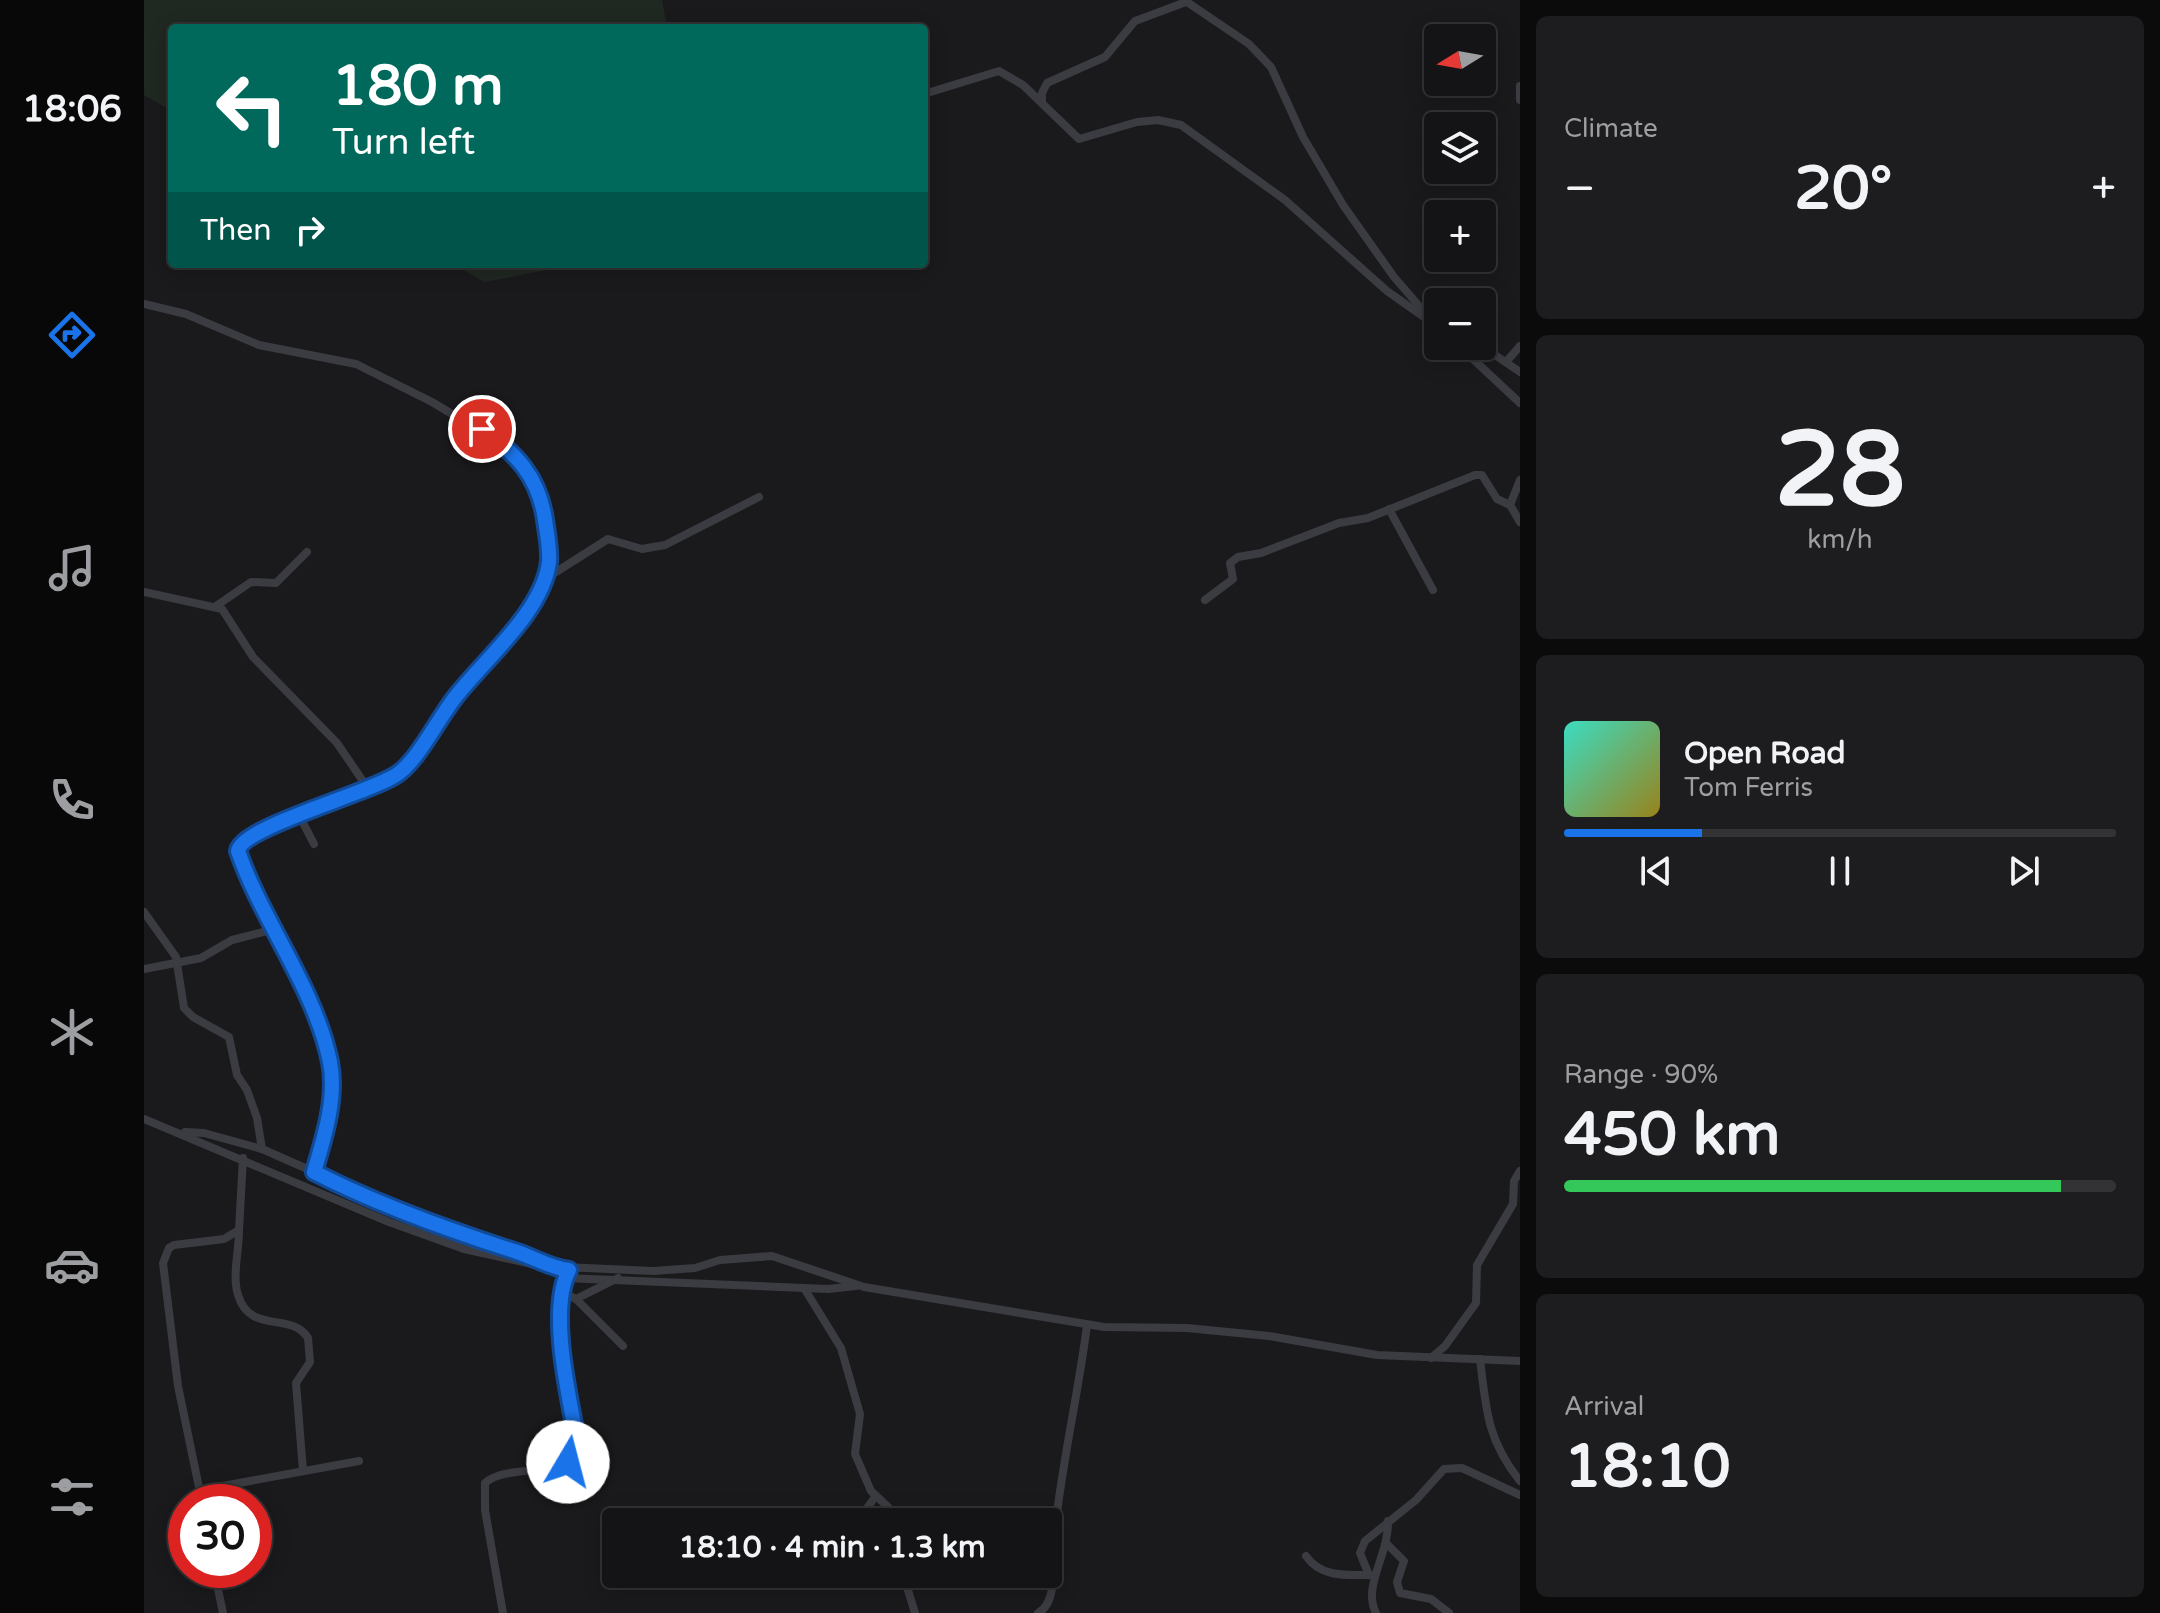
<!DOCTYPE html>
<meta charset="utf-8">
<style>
body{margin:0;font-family:"Varela Round",sans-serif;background:#1d1d1f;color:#f1f3f6;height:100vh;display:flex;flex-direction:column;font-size:30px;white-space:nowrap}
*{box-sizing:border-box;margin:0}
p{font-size:26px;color:#9d9ea1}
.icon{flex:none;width:44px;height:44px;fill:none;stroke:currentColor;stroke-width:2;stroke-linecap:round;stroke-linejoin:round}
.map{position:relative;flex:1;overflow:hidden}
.details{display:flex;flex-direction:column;gap:16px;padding:16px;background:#0b0b0c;width:640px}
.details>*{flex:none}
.guide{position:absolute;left:24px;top:24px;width:760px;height:244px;border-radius:8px;box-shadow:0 4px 20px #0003,0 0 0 2px #333335;background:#00695c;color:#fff;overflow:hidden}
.needle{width:52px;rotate:259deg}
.buttons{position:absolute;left:1280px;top:24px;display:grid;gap:16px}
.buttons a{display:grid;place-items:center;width:72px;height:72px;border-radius:8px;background:#141416;box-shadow:0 4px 20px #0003,0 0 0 2px #333335;font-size:40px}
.speed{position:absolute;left:24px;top:1484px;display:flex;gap:16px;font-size:40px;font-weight:700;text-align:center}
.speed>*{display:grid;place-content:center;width:104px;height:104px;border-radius:50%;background:#141416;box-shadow:0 4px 20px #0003,0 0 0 2px #333335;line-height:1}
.speed .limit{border:12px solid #d22;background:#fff;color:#111}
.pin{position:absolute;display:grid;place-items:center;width:68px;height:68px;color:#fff;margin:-34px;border:4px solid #fff;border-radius:50%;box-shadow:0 2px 8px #0007}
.me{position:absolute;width:88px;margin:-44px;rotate:8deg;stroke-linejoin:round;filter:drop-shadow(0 0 6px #0008)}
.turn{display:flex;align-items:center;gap:28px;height:168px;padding:0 32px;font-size:36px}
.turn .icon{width:104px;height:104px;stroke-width:2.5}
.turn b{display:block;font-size:56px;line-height:68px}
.then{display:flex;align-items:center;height:76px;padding:0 32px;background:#0003;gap:16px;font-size:30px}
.big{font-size:60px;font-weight:800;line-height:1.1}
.details .card{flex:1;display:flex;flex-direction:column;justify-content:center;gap:12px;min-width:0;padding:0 28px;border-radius:12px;background:#1d1d1f}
.details .dial{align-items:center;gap:0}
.dial b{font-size:104px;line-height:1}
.song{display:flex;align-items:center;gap:24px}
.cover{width:96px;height:96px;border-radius:12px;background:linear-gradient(135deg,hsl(170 70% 55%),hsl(50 70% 35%))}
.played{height:8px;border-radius:4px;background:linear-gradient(90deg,#1a73e8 25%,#333335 25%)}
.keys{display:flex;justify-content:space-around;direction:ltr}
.heat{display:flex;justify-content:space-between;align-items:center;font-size:44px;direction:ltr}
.charge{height:12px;border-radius:6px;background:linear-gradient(90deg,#34c759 90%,#333335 0)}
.trip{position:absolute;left:458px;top:1508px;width:460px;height:80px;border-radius:8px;background:#141416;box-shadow:0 4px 20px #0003,0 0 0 2px #333335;font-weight:800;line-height:80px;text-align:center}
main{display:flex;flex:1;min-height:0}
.tabs{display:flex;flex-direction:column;width:144px;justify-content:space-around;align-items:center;background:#080809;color:#9d9ea1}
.tabs .icon{width:56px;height:56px}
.tabs .current{color:#1a73e8}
.tabs b{font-size:36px;color:#f1f3f6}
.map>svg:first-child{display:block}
.green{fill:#202822}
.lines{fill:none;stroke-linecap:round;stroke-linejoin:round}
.minor{stroke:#3b3c42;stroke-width:8}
.route-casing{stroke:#114b97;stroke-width:20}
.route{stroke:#1a73e8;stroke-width:14}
</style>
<main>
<nav class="tabs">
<b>18:06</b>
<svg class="icon current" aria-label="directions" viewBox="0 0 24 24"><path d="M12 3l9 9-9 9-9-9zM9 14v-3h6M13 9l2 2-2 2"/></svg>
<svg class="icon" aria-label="music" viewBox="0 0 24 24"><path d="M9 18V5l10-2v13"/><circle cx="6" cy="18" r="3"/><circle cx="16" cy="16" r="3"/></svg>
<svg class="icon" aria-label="phone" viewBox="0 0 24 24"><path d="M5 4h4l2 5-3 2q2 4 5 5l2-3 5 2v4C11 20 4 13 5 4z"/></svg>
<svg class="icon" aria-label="climate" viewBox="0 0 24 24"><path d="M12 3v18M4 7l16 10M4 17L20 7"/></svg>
<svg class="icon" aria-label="car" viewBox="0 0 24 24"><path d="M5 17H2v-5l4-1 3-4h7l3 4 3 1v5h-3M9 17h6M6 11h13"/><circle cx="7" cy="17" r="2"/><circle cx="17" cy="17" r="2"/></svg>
<svg class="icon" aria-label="filters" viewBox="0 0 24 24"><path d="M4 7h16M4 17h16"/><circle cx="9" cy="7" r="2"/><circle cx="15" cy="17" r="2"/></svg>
</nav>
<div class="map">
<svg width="1376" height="1613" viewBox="0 0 1376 1613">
<rect width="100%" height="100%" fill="#1a1a1d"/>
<g class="green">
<polygon points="0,0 518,0 523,28 28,28 28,111 0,95"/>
<polygon points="308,264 434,264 341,282"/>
</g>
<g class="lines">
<g class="minor">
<polyline points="1040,0 1105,44 1127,67 1159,137 1199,205 1250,277 1283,315"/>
<polyline points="1376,86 1376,100"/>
<polyline points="780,94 855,71 879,85 935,139 993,122 1014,120 1037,125 1141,200 1243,291 1294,327"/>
<polyline points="898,103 898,93 903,83 961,57 991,21 1042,2"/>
<polyline points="0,304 42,314 115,345 212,364 288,402 363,447 382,467 392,486 400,514 405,563 396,590 379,618 311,697 262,767 242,782 136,823 95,846 96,856 140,947 186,1062 184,1117 170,1172"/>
<polyline points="1315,346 1376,403"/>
<polyline points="1338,346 1376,372"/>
<polyline points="1362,362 1376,346"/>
<polyline points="1376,480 1366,505 1376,522"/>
<polyline points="1245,509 1289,590"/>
<polyline points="401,579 464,539 498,549 521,545 615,497"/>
<polyline points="0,592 78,609 109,657 193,743 223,787"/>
<polyline points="1061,600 1089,579 1086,563 1094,557 1117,553 1195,523 1224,518 1331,475 1338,475 1353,499 1366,505"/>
<polyline points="72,606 107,582 132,583 163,552"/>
<polyline points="155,815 170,844"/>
<polyline points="0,912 32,957 40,1008 49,1017 85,1037 93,1075 103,1090 113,1118 118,1149"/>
<polyline points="0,969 57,958 88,940 131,929"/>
<polyline points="0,1119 245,1222 320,1249 397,1266 509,1271 551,1268 576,1260 628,1256 720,1287 960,1327 1043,1328 1125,1336 1233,1355 1376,1361"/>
<polyline points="41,1132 60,1133 118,1149 252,1208 406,1266"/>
<path d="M 95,1231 C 95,1251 88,1276 94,1295 C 106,1335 147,1311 164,1338 L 166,1362 L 152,1383 L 159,1471"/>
<polyline points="421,1278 684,1289 712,1286"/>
<polyline points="660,1288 697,1348 716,1414 711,1454 727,1491 744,1507 748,1522"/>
<polyline points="419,1293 432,1299 479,1346"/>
<polyline points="432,1299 474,1278"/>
<polyline points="1287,1358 1301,1346 1332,1303 1333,1265 1369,1204 1370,1181 1376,1171"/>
<path d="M 1336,1359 C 1342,1409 1343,1440 1376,1481"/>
<polyline points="57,1490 215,1461"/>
<polyline points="58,1502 34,1386 19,1263 25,1248 30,1245 80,1239 95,1230 99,1158"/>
<polyline points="667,1515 669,1522"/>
<polyline points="713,1522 731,1497"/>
<polyline points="1244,1545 1260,1561 1253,1582 1256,1593 1287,1599 1305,1613"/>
<path d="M 1162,1556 C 1177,1578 1203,1575 1227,1575"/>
<polyline points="70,1570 79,1613"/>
<polyline points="759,1574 771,1613"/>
<polyline points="1225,1575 1216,1553 1221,1541 1272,1500 1300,1469 1318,1468 1376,1495"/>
<path d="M 359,1613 L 341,1510 L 341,1483 C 366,1462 417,1481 435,1450 C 427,1405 403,1311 425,1270"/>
<path d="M 894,1613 C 915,1603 908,1558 910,1538 C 917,1467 934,1396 943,1325"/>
<path d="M 1232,1613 C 1218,1586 1245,1555 1244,1521"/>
</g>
</g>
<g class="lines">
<defs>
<path id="route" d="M 338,429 C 372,453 395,477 401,520 C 403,534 406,548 405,562 C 399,611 342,658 313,695 C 295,717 276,757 255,773 C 231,792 98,826 94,851 C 118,921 171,988 186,1062 C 193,1098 180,1138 170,1172 C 234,1205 304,1230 373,1252 C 391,1258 407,1268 425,1270 C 403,1312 427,1405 435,1450 L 424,1462"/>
</defs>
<use href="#route" class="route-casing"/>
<use href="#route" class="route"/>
</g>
</svg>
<div class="buttons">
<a><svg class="needle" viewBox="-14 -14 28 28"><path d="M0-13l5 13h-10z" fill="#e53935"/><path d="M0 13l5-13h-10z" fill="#9d9ea1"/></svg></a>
<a><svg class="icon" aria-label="layers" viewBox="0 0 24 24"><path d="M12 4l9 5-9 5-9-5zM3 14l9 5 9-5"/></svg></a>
<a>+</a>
<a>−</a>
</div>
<div class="speed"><div class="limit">30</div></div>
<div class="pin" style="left:338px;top:429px;background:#d93025"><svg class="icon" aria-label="arrive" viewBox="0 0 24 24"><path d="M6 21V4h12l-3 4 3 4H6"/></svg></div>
<svg class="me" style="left:424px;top:1462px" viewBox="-20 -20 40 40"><circle r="19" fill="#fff"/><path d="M0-13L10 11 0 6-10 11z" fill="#1a73e8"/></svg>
<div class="trip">18:10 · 4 min · 1.3 km</div>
<div class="guide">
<div class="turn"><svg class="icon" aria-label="left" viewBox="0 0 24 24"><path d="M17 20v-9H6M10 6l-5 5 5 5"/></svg><div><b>180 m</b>Turn left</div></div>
<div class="then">Then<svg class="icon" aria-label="right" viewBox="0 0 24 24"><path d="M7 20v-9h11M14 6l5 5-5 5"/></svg></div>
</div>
</div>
<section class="details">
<div class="card"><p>Climate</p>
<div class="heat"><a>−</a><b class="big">20°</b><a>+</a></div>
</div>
<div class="card dial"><b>28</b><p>km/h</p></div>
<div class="card">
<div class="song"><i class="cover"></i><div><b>Open Road</b><p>Tom Ferris</p></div></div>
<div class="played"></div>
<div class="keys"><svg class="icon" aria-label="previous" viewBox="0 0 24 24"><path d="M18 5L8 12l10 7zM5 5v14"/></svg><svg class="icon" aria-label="pause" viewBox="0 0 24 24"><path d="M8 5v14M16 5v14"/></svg><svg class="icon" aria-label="next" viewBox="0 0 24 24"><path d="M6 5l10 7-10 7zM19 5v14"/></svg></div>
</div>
<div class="card"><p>Range · 90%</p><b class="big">450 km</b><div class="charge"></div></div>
<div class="card"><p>Arrival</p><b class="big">18:10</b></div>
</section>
</main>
